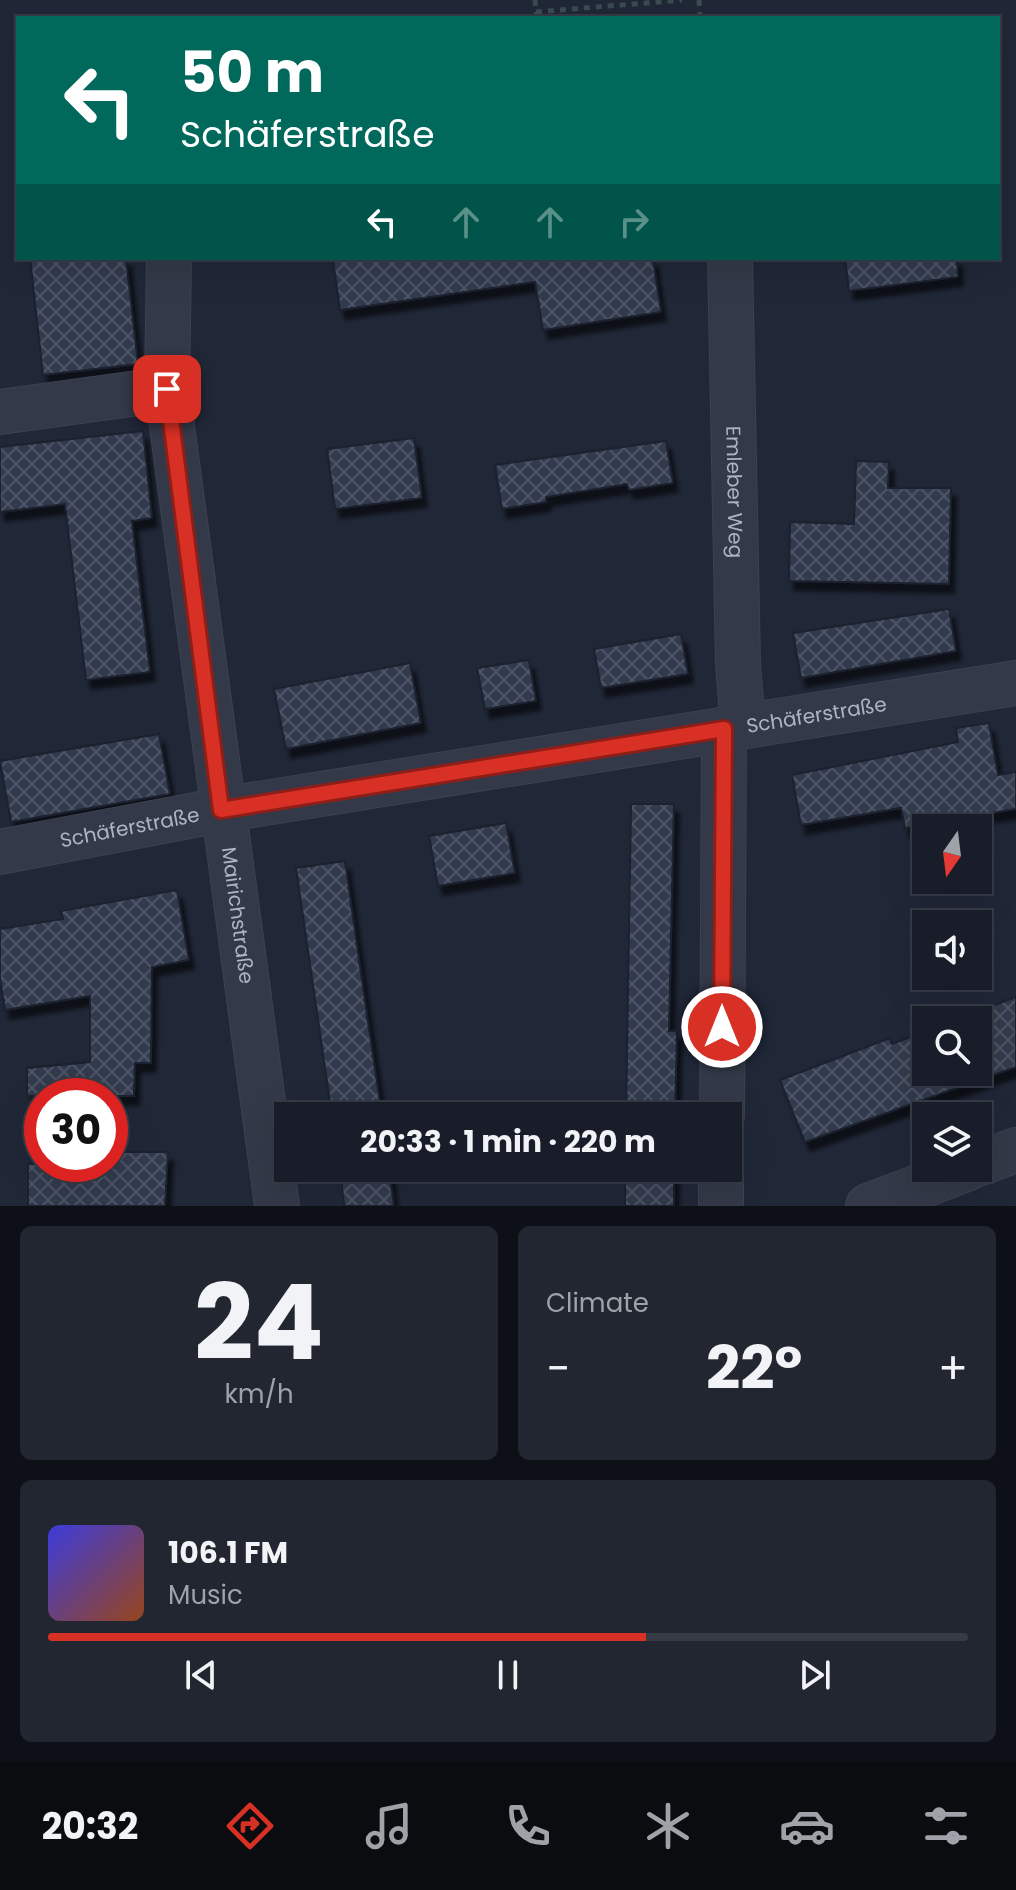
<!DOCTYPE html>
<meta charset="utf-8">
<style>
body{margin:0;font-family:Poppins,sans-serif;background:#212631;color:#f1f3f6;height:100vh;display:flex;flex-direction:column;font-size:30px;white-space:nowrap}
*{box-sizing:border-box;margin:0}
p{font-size:26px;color:#9fa2a8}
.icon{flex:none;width:44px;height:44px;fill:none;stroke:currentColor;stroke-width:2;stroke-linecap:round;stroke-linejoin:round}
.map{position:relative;height:1206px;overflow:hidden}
.drawer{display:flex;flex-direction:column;gap:20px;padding:20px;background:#0d1017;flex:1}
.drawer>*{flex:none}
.banner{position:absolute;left:16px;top:16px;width:984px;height:244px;border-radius:0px;box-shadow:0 8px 32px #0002,0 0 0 2px #363b46;background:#00695c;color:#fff;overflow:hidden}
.needle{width:52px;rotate:194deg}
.buttons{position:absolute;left:912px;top:814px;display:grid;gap:16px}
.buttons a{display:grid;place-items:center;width:80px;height:80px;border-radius:0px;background:#181d29;box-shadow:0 8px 32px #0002,0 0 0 2px #363b46;font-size:40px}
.speed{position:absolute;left:24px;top:1078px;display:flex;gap:16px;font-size:40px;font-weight:700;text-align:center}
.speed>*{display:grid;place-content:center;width:104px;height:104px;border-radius:50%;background:#181d29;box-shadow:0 8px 32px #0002,0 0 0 2px #363b46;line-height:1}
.speed .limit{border:12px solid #d22;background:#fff;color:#111}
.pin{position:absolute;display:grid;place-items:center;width:68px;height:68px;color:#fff;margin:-34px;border-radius:16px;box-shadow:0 4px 12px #0006}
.me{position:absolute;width:88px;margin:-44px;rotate:0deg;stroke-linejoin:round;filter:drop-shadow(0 0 6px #0008)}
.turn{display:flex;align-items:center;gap:28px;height:168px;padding:0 32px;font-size:36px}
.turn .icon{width:104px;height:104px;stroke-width:2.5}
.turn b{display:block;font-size:56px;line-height:68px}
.lanes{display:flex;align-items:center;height:76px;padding:0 32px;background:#0003;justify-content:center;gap:40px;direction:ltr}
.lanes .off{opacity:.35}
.big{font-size:60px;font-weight:700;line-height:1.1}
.drawer .tile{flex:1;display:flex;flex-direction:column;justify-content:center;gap:12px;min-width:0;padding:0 28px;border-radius:12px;background:#212631}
.drawer .dial{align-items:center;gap:0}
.dial b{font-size:104px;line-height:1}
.song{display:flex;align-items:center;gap:24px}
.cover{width:96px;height:96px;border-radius:12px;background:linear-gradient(135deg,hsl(240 70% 55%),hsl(20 70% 35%))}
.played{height:8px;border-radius:4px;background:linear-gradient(90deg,#d93025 65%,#363b46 65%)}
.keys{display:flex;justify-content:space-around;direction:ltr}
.heat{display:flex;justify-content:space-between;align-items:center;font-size:44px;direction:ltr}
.drawer .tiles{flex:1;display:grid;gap:20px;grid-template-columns:1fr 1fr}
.tile:last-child{grid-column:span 2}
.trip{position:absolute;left:274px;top:1102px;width:468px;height:80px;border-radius:0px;background:#181d29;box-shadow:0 8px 32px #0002,0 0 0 2px #363b46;font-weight:700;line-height:80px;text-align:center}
.tab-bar{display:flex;height:128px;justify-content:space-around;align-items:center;background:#0a0c10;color:#9fa2a8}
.tab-bar .icon{width:56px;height:56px}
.tab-bar .selected{color:#d93025}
.tab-bar b{font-size:36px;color:#f1f3f6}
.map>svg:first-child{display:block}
.building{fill:url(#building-cross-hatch);stroke:#1b202e;stroke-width:2;filter:url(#shadow)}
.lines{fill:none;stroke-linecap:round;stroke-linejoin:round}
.minor-casing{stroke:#3d4251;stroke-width:46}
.path{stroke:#3a4c51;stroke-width:5;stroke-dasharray:6 6;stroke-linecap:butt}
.minor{stroke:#333948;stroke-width:44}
.route-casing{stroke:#8d1f18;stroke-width:20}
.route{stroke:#d93025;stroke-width:14}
.labels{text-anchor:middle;stroke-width:8;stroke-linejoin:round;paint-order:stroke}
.street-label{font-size:20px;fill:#aeb3c5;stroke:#191e2c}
</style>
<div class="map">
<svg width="1016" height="1206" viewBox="0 0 1016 1206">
<defs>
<pattern id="building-cross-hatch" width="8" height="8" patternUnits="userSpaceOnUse" patternTransform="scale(2)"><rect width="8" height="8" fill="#323a4e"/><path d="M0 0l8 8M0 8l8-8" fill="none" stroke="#4d5466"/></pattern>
<filter id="shadow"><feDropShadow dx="5" dy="9" stdDeviation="2" flood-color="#0009"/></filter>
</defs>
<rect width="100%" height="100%" fill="#202737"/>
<g class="building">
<polygon points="30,258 126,258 138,364 43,375"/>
<polygon points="353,258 653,258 661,312 543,330 535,282 340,310 333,261"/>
<polygon points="845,258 957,258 958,277 849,291"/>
<polygon points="143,431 152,518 132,521 150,672 86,680 65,504 0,512 0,447"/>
<polygon points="414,438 422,498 335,509 327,449"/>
<polygon points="666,441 673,483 629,490 627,484 546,497 546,502 502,509 495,465"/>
<polygon points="856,461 889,462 888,488 951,488 949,584 789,581 790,522 854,524"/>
<polygon points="949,609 956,651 801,678 793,633"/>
<polygon points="681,634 688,674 601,688 594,649"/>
<polygon points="529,660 536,701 485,709 477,668"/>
<polygon points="410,663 421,723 286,749 274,689"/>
<polygon points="989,723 998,775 1016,772 1016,809 905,828 901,808 801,825 792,775 958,742 956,728"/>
<polygon points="159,734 170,794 11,822 0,761"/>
<polygon points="631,804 674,804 669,1031 677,1031 675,1116 626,1116"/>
<polygon points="506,823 515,873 438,886 429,836"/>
<polygon points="345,861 367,1015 382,1116 332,1116 296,868"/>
<polygon points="177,890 189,960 152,967 151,1063 135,1063 134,1096 27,1096 27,1068 90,1062 90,996 5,1010 0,979 0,929 63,919 61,911"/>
<polygon points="1016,997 1016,1067 805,1142 780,1080 890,1038 892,1044 926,1031 926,1072 978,1072 978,1020 954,1020"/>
<polygon points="110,1152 168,1152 165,1206 28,1206 28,1164 110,1164"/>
<polygon points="340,1168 389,1168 394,1206 344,1206"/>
<rect x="625" y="1168" width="49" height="38"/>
</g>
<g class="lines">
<defs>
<g id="minor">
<path id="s1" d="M 169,258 L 167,389 L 277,1206"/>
<path id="s2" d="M 730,258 L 738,664 L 743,726"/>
<polyline points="0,412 167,389"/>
<path id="s3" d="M 0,852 L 221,810 L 1016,683"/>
<polyline points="722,1116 724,729"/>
<polyline points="978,1164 1016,1150"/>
<polyline points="721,1206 721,1168"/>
<polyline points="868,1206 969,1168"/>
</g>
</defs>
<use href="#minor" class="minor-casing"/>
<g class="path">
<polyline points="535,0 536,12 682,0"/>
<polyline points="699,0 700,18"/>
</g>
<use href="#minor" class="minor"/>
</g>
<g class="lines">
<defs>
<polyline id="route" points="167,389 221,810 724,729 722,1027"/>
</defs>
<use href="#route" class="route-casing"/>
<use href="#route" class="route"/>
</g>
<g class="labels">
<g class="street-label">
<text dy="7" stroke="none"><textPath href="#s2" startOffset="234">Emleber Weg</textPath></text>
<text dy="7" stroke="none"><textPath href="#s3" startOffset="828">Schäferstraße</textPath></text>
<text dy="7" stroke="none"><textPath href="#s3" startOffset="132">Schäferstraße</textPath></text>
<text dy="7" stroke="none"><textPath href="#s1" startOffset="662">Mairichstraße</textPath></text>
</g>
</g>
</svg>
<div class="buttons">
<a><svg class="needle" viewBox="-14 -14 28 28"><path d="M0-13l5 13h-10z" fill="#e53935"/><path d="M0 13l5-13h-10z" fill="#9fa2a8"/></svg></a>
<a><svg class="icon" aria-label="sound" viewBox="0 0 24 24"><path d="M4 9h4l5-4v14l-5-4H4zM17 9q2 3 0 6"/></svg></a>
<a><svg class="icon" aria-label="search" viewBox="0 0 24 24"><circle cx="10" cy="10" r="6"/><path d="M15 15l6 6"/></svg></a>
<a><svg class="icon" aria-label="layers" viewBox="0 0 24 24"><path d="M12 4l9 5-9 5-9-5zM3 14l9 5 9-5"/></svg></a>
</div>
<div class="speed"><div class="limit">30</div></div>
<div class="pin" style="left:167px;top:389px;background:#d93025"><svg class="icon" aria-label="arrive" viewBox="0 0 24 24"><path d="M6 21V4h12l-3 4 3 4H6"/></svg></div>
<svg class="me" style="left:722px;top:1027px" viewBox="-20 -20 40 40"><circle r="17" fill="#d93025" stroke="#fff" stroke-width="3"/><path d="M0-11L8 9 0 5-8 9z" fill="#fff"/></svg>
<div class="trip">20:33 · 1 min · 220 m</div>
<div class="banner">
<div class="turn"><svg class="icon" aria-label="left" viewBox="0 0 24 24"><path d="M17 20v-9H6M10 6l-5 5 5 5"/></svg><div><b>50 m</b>Schäferstraße</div></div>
<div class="lanes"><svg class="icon" aria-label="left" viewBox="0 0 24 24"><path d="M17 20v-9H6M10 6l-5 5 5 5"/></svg><svg class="icon off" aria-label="ahead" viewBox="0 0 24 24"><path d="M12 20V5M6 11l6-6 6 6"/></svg><svg class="icon off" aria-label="ahead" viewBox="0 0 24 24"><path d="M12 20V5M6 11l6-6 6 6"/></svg><svg class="icon off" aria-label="right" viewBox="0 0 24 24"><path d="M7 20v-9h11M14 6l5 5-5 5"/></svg></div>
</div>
</div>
<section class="drawer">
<div class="tiles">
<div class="tile dial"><b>24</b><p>km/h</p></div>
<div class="tile"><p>Climate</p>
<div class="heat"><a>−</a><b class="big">22°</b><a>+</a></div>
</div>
<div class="tile">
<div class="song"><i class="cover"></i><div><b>106.1 FM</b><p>Music</p></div></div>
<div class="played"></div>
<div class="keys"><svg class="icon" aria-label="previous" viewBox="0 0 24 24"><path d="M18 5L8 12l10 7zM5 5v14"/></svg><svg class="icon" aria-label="pause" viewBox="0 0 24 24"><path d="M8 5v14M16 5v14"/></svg><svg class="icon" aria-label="next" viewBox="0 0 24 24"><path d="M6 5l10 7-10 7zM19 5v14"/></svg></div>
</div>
</div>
</section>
<nav class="tab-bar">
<b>20:32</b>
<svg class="icon selected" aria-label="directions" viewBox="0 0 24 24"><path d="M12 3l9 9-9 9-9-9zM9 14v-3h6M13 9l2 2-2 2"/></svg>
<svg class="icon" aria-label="music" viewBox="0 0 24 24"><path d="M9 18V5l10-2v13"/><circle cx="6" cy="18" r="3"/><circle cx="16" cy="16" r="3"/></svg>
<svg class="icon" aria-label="phone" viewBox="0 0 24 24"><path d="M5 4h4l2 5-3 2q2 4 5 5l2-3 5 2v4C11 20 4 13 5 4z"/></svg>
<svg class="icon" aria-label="climate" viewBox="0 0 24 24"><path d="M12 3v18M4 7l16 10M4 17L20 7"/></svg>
<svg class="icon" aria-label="car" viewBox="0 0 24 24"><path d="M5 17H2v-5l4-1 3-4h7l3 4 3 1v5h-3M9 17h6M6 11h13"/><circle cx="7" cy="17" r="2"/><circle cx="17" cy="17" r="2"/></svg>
<svg class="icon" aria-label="filters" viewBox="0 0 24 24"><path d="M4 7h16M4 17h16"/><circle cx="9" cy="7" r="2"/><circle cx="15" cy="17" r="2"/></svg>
</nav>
